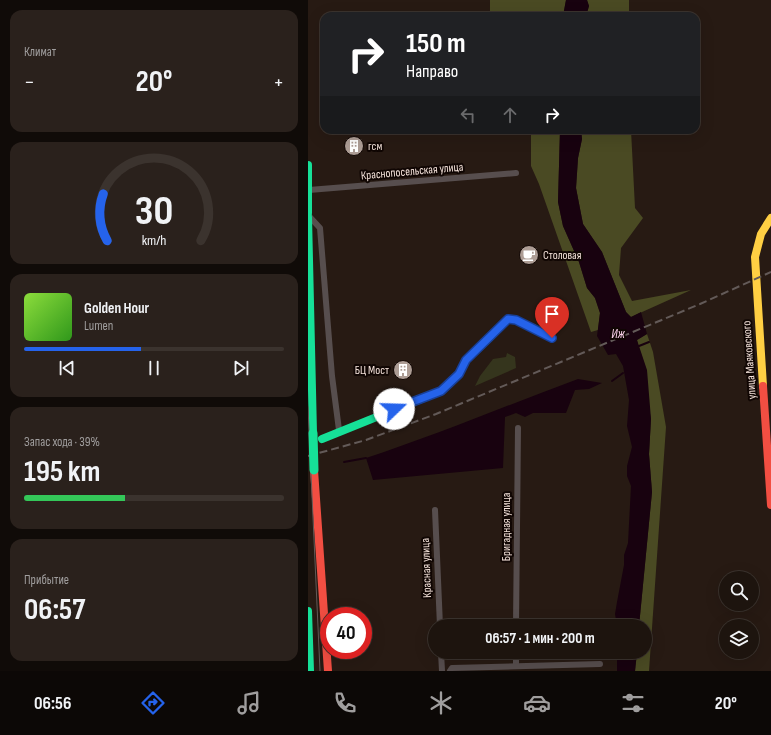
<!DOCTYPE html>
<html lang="ru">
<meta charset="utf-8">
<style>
body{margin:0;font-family:"Sofia Sans Condensed",sans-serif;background:#2a211c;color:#f1f3f6;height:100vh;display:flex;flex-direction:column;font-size:15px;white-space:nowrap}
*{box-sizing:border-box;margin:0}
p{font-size:13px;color:#a09e9e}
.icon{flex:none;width:22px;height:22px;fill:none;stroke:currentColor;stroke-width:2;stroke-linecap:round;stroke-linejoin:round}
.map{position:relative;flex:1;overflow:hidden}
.side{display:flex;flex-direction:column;gap:10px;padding:10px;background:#100b08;width:308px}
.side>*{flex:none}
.top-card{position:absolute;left:12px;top:12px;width:380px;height:122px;border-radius:12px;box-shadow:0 4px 16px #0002,0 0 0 1px #3b332e;background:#202124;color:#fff;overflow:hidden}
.tools{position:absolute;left:411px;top:571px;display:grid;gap:8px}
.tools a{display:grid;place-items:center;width:40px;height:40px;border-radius:50%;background:#1d140e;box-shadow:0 4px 16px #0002,0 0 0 1px #3b332e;font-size:20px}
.speed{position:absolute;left:12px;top:607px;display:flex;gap:8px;font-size:20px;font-weight:700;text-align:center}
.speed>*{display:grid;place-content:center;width:52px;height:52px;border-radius:50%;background:#1d140e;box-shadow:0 4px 16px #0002,0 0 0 1px #3b332e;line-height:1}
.speed .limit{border:6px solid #d22;background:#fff;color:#111}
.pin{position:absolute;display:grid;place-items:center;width:34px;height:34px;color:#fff;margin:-41px -17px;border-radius:50% 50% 50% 0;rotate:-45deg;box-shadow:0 0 4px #0007}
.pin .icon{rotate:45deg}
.me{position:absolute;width:44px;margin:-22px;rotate:69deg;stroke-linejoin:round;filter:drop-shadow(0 0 3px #0008)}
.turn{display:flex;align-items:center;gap:14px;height:84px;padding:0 20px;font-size:18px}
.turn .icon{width:52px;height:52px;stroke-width:2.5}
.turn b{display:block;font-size:28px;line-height:34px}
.lanes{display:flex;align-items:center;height:38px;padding:0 20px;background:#0003;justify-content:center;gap:20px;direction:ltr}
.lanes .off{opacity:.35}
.big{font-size:30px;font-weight:700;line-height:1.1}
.side .tile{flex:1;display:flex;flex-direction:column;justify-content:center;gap:6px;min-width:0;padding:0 14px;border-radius:12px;background:#2a211c}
.side .dial{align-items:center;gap:0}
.dial svg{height:104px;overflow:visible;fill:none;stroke:#3b332e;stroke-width:7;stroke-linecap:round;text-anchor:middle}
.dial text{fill:#f1f3f6;stroke:none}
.song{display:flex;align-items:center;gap:12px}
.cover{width:48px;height:48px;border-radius:6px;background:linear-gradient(135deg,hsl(90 70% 55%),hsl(110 70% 35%))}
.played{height:4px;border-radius:2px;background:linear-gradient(90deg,#2563eb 45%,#3b332e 45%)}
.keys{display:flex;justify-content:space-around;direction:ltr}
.heat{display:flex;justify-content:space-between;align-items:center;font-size:22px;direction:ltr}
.charge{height:6px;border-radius:3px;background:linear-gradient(90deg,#34c759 39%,#3b332e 0)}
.trip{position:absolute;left:120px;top:619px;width:224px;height:40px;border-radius:20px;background:#1d140e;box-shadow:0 4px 16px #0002,0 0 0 1px #3b332e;font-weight:700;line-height:40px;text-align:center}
.menu{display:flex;height:64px;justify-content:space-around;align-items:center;background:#0c0806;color:#a09e9e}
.menu .icon{width:28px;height:28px}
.menu .selected{color:#2563eb}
.menu b{font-size:18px;color:#f1f3f6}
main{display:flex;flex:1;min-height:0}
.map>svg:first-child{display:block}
.green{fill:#35351d}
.forest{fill:#4a4a23}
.water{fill:#18020f}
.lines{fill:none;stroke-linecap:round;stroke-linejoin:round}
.stream{stroke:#18020f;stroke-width:2}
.street{stroke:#574e4e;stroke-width:6}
.fast{stroke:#16e098;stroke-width:8}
.slow{stroke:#ffcf43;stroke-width:8}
.jam{stroke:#f24e42;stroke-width:8}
.tram{stroke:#635a58;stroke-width:1}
.rail{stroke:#635a58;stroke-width:2;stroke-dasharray:8 4;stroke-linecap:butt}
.fast-bridge{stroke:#16e098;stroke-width:9}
.route-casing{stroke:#184099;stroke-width:10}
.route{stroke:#2563eb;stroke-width:7}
.labels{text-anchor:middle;stroke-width:4;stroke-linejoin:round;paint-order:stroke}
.poi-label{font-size:12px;fill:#f5e3db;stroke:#100603;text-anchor:start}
.street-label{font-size:12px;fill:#f5e3db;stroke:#100603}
.water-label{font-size:13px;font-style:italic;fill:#fad1eb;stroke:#100603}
</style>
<main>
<section class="side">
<div class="tile"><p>Климат</p>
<div class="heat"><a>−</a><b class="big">20°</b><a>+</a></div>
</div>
<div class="tile dial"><svg viewBox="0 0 100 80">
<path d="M14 69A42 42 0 1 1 86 69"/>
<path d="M14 69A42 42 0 0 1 11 33" stroke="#2563eb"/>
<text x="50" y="56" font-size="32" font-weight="700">30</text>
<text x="50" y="72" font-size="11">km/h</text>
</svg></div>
<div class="tile">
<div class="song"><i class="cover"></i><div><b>Golden Hour</b><p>Lumen</p></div></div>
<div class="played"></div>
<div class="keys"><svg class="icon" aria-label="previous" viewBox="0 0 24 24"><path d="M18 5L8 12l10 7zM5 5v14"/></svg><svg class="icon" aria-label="pause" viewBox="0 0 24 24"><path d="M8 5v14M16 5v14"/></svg><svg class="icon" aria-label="next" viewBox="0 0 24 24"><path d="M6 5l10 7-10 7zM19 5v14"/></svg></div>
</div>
<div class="tile"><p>Запас хода · 39%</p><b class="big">195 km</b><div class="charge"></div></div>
<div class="tile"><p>Прибытие</p><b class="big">06:57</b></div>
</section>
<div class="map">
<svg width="463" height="671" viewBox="0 0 463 671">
<rect width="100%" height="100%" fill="#271a13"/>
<polygon class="green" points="199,353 207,357 208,368 167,386 172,376 185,359 198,357"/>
<g class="forest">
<polygon points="182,0 258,0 255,16 222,16 222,15 182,16"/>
<polygon points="279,0 321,0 321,16 278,16 281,6"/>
<polygon points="223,130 252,130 250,202 255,226 271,262 279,288 287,298 292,313 290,330 283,332 231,184 223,166"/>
<polygon points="273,130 323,130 327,208 335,218 313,248 311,275 324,301 383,290 323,317 318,312 294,252 275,224 268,188 270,158 274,139"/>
<polygon points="339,334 345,352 358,427 341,671 327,671 329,652 337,652 337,626 331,626 344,492 341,454 343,419 329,340"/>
</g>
<g class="water">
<polygon points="258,0 279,0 281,6 278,16 255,16"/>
<polygon points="252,130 273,130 274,139 270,158 268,188 275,224 294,252 318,312 323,317 333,312 339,334 329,340 339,370 343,419 341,454 344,492 331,626 309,626 307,614 309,602 316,565 316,555 320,543 323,486 319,476 319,466 324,447 319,426 321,400 315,366 308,354 300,355 289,336 292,313 287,298 279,288 271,262 255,226 250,202"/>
<path d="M 270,379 L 294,383 L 281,389 L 267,390 L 258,413 L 225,413 L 217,417 L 208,413 L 197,417 L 195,468 L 65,480 L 58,458 C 129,435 199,405 270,379 Z"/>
<polygon points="309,652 329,652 327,671 309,671"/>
</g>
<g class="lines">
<g class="stream">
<polyline points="331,346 341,342"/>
<polyline points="304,381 315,373"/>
<polyline points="36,462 58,458"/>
</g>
<g class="street">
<polyline points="1,190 208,173"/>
<polyline points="0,215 12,228 24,376 31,430"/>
<polyline points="127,510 132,626"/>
<polyline points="208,626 210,428"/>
<polyline points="133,652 134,671"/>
<polyline points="208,666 208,652"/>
<polyline points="142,671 144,668 292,664"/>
</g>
<g class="fast">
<polyline points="0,165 0,213"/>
<polyline points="0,217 5,433"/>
<polyline points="14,439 133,391 151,374 158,360 186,333"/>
<polyline points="0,611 2,671"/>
</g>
<g class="slow">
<polyline points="186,333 200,319 208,320 244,337"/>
<polyline points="455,386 447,257 453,234 463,218"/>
</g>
<g class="jam">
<polyline points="455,386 463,505"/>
<polyline points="6,470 20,671"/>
</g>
<polyline class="tram" points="0,407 12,671"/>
<polyline class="rail" points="0,456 58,440 128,414 392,304 463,272"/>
<polyline class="fast-bridge" points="5,433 6,470"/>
</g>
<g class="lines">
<defs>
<polyline id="route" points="86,409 133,391 151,374 158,360 200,319 208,320 244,338"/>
</defs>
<use href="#route" class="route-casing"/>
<use href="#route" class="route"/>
</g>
<defs>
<symbol id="building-disc" viewBox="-11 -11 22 22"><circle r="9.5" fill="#ad9d95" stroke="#100603"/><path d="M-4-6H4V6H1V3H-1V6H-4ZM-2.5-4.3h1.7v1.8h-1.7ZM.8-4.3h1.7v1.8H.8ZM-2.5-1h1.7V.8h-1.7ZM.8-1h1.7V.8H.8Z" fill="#fff"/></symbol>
<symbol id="cafe-disc" viewBox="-11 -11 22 22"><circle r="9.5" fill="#ad9d95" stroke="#100603"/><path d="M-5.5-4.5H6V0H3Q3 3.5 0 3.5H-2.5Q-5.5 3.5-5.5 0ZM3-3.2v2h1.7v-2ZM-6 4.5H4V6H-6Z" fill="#fff"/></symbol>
</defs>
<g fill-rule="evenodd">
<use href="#building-disc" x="35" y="135" width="22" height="22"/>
<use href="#cafe-disc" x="210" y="244" width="22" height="22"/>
<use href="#building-disc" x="84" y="359" width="22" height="22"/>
</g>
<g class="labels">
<g class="poi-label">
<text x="60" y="150">гсм</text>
<text x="235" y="259">Столовая</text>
<text x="81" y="374" text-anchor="end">БЦ Мост</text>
</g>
<g class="street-label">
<text transform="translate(104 171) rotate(-5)" y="4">Краснопосельская улица</text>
<text transform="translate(441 360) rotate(-94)" y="4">улица Маяковского</text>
<text transform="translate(198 527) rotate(-90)" y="4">Бригадная улица</text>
<text transform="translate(118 568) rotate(-92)" y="4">Красная улица</text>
</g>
<g class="water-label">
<text x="310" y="338">Иж</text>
</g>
</g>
</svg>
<div class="tools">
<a><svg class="icon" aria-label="search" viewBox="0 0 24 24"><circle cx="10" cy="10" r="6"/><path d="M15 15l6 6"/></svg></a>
<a><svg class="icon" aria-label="layers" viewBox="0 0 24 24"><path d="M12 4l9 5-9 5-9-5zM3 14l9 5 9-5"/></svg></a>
</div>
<div class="speed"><div class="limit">40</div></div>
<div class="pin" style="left:244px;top:338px;background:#d93025"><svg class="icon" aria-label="arrive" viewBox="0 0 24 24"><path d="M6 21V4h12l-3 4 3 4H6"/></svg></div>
<svg class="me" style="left:86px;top:409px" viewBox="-20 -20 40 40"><circle r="19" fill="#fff"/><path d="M0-13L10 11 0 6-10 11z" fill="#2563eb"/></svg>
<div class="trip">06:57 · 1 мин · 200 m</div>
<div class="top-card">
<div class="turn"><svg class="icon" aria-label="right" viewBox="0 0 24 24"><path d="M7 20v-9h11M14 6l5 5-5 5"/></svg><div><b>150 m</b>Направо</div></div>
<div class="lanes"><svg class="icon off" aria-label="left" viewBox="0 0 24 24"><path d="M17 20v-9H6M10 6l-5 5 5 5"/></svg><svg class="icon off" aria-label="ahead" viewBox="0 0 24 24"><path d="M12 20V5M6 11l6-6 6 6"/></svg><svg class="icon" aria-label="right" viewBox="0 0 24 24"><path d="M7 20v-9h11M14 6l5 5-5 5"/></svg></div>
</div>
</div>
</main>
<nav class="menu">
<b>06:56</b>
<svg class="icon selected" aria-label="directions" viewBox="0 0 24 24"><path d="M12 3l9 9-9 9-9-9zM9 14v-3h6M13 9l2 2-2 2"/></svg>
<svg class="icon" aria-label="music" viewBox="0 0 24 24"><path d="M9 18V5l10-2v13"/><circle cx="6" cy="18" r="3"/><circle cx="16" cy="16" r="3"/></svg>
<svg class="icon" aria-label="phone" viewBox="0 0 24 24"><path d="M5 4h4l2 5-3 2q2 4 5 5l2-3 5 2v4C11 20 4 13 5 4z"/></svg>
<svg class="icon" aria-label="climate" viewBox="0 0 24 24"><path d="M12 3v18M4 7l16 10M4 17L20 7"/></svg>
<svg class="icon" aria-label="car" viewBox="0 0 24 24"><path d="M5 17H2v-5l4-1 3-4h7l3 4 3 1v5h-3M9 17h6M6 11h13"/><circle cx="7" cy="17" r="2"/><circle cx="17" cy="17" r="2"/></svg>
<svg class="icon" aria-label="filters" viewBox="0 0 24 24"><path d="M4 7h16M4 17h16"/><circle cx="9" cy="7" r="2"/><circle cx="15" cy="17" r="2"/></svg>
<b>20°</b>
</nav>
